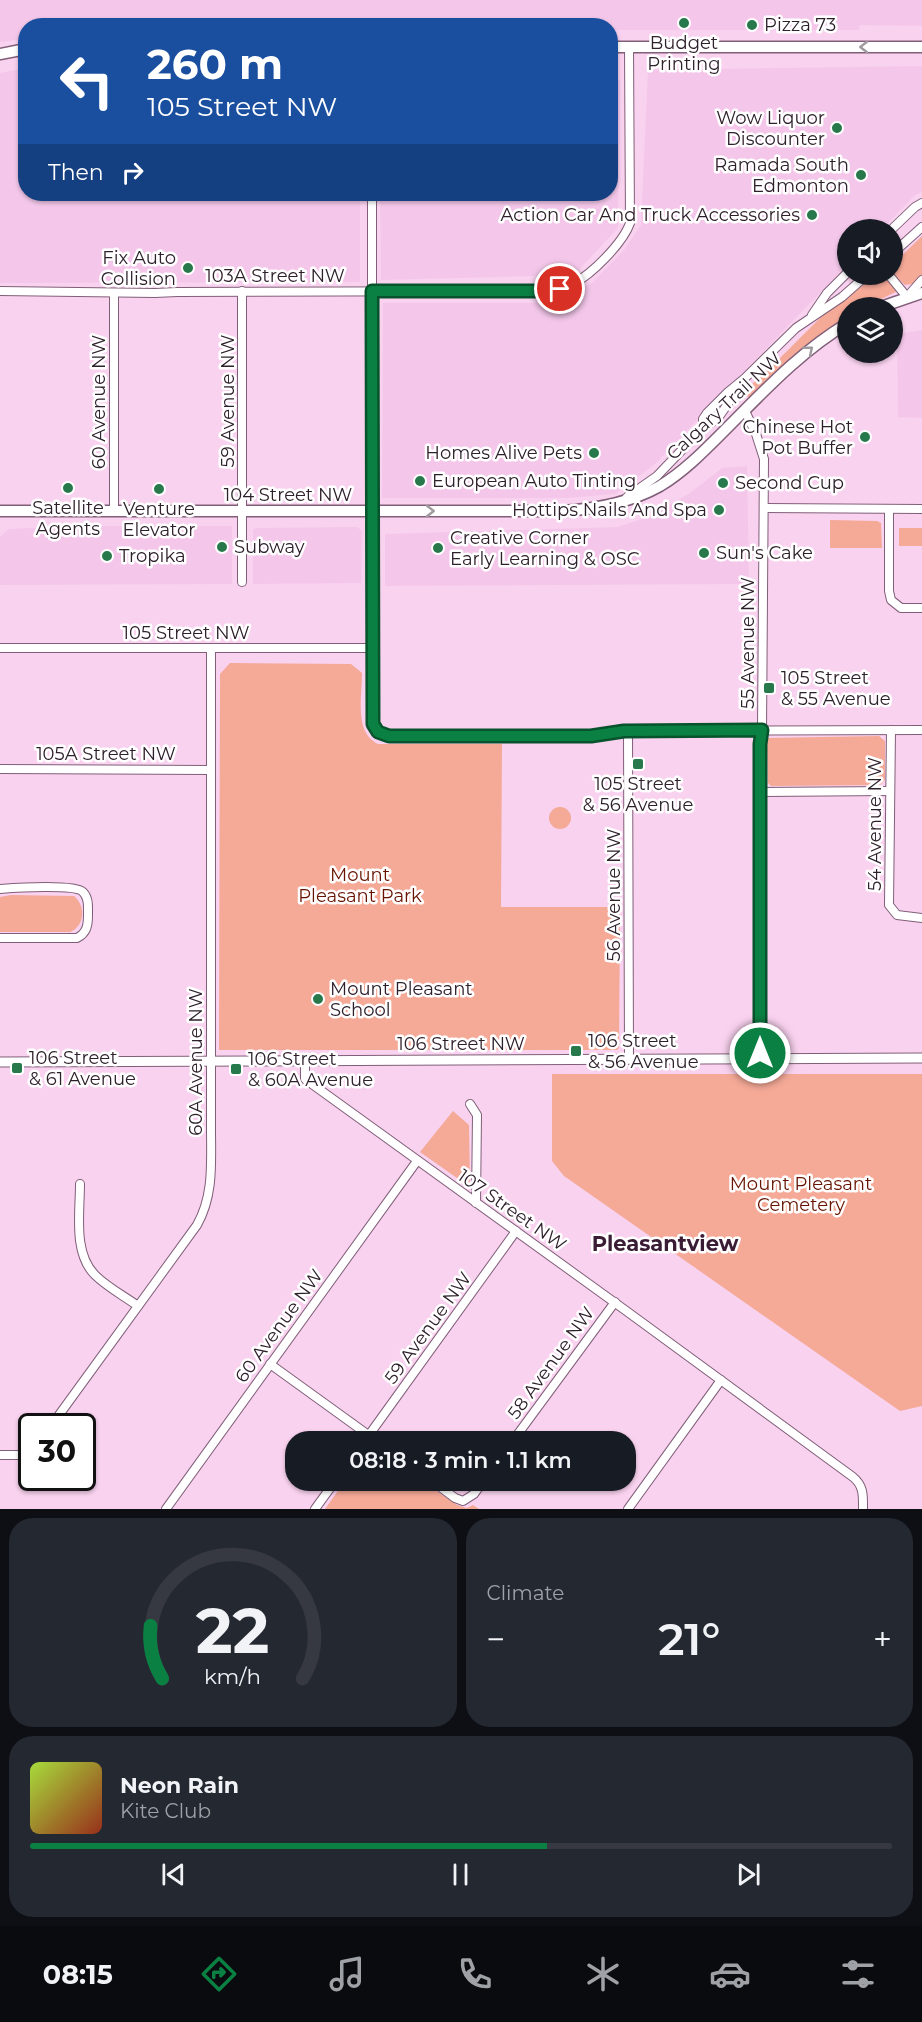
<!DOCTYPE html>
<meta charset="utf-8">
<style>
body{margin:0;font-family:Montserrat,sans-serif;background:#242831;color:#f1f3f6;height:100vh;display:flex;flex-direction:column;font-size:22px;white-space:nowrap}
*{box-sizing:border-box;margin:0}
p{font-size:20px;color:#9ea1a6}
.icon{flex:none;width:33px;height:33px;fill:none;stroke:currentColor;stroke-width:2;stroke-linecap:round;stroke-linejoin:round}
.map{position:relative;height:1509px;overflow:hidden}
.details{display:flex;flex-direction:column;gap:9px;padding:9px;background:#0d0f14;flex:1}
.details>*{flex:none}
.hud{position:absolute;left:18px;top:18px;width:600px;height:183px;border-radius:24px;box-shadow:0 2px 4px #0004;background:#1a4fa0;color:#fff;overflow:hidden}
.buttons{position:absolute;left:837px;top:219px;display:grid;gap:12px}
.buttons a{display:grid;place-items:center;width:66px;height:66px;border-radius:50%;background:#171b24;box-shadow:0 2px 4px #0004;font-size:30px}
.speed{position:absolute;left:18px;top:1413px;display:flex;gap:12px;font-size:30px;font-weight:700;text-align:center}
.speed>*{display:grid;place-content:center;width:78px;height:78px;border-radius:50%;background:#171b24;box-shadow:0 2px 4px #0004;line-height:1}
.speed .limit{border:3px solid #111;border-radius:9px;background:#fff;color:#111}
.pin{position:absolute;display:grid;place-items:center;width:51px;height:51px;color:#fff;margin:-26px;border:3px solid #fff;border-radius:50%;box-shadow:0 2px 6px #0007}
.me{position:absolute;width:66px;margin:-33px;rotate:0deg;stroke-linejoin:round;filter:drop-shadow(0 0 4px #0008)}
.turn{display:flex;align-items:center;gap:21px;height:126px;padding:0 30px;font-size:27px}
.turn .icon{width:78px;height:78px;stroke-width:2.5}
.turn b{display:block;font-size:42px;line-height:51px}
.then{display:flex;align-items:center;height:57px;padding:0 30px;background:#0003;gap:12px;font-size:22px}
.big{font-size:45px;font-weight:600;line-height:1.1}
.details .widget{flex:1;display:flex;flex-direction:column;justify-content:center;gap:9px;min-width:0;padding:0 21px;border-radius:24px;background:#242831}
.details .dial{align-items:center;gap:0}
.dial svg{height:156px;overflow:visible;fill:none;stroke:#363941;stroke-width:7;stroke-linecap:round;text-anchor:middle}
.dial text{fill:#f1f3f6;stroke:none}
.song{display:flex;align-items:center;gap:18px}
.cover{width:72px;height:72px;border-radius:9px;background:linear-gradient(135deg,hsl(80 70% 55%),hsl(10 70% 35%))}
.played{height:6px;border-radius:3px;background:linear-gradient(90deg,#0b8043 60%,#363941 60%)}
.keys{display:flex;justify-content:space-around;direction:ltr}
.heat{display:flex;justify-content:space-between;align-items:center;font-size:33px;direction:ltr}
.details .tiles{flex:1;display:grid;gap:9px;grid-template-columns:1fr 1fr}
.widget:last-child{grid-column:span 2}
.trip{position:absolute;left:285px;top:1431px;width:351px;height:60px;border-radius:24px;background:#171b24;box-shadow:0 2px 4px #0004;font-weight:600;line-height:60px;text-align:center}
.tabs{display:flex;height:96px;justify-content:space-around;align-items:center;background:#090b0e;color:#9ea1a6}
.tabs .icon{width:42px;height:42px}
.tabs .active{color:#0b8043}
.tabs b{font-size:27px;color:#f1f3f6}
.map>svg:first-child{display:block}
.built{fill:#f4c7ea}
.green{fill:#f5a997}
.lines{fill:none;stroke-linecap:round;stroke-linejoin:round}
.minor-casing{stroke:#815f79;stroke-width:10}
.tertiary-casing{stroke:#815f79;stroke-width:11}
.secondary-casing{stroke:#815f79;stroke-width:13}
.minor{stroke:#fff;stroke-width:8}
.tertiary{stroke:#fff;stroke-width:9}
.secondary{stroke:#fff;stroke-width:10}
.oneway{stroke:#a19ba0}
.route-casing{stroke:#07532c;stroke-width:15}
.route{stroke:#0b8043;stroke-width:10}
.poi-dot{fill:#27784a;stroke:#fff;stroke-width:2}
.labels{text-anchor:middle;stroke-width:5;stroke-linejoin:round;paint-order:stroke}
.poi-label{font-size:18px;fill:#2e202b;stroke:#fff;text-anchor:start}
.street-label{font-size:18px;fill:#2e202b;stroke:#fff}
.park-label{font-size:18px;fill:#671300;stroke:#fff}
.quarter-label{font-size:21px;font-weight:bold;fill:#3a1d34;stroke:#fff}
</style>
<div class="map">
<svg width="922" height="1509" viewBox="0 0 922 1509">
<rect width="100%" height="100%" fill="#f9d2ef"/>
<g class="built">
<polygon points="0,0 922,0 922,26 860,25 859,30 611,30 610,26 26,26 25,39 0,42"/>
<polygon points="922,66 922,192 915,195 882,229 848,230 847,265 655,464 615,494 567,498 382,498 383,303 553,303 592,283 624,250 641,225 648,70"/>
<polygon points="25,68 26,194 360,194 360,282 0,283 0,73"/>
<polygon points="611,76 620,81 618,228 574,275 381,280 380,194 610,194"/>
<polygon points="922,330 922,418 898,417 897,334"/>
<polygon points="747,466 749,584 385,586 385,534 618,527 650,516 690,493 722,468"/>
<polygon points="75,526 232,526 232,584 0,585 0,537 9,529"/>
<polygon points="357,527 362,531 361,583 253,584 253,530 256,528"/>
</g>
<g class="green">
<polygon points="922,236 922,277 912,284 905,285 893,274 892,265"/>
<polygon points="876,276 888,278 898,291 864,307 848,308 847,318 751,400 745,394 745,390 767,371 824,314"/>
<polygon points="830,520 877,521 881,523 882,548 830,548"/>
<rect x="899" y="528" width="23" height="18"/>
<path d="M 230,663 L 351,664 L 362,673 C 362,696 354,733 378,744 L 502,744 L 501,907 L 620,907 L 619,1048 L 617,1050 L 219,1050 L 220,674 Z"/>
<polygon points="879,736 885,741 885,780 880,785 771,786 768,783 767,738"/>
<circle cx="560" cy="818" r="11"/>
<path d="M 11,895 L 74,896 C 86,906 85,926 70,932 L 0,932 L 0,897 Z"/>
<polygon points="552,1074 922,1074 922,1406 900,1411 564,1176 552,1161"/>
<polygon points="453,1111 469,1125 470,1181 467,1185 420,1152"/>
<polygon points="345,1481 422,1481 457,1505 467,1508 473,1505 479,1509 325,1509"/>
</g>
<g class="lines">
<defs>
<g id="minor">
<polyline points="372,194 372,717 378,732 389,736 592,736 624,731 922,730"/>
<polyline points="891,230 915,207 922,203"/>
<polyline points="892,254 922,227"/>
<polyline points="888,274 907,297 922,280"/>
<path d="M 0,291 L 155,293 L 177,292 L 545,291 C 554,290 564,289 573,284 C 592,274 623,243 630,223 L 629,47"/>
<polyline points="812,315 827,293 848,272"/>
<polyline points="745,411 756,434 764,459 762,730 760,744 760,1059"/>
<polyline points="703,428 703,419 707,413 728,392 745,378 796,328 842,297 868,274"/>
<polyline points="627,497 657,476 703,428 718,418 743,382"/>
<polyline points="764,508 922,509"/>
<polyline points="889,509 889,591 891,600 901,608 922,608"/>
<polyline points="114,511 114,293"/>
<polyline points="242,582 242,291"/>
<polyline points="0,648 372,648"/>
<polyline points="891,730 889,905 897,915 922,918"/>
<polyline points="628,731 629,1058"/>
<polyline points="0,769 211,770"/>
<polyline points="761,792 890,791"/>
<path d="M 0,889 C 14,888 75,884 83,892 C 89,898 88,907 88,915 C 88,925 87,933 77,938 L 0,938"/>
<path d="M 305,1061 L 305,1079 L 625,1310 L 853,1477 C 864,1486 863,1496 863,1509"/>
<polyline points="470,1104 477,1115 476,1203"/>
<path d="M 80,1184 C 80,1213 73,1253 95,1275 C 107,1287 124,1296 138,1306"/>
<polyline points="270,1364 378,1442"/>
<path d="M 51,1426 L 197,1225 C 214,1195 211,1162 211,1128 L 211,648"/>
<polyline points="364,1442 516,1231"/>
<polyline points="512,1442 615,1302"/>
<polyline points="0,1455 25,1455 32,1452"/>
<polyline points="431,1480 455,1498 463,1501 474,1494 484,1480"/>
<polyline points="166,1509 417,1161"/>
<polyline points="315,1509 336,1480"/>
<polyline points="628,1509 721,1380"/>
</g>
<polyline id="tertiary" points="0,1062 922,1058"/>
<g id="secondary">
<polyline points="610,47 922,47"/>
<polyline points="0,54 26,49"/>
<polyline points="878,308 922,293"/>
<path d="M 0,511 L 563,511 C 597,509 630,503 660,486 C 685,471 706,449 726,429 C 764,391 801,351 848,323"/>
</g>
</defs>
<use href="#minor" class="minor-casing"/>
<use href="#tertiary" class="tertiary-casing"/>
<use href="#secondary" class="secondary-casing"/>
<use href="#minor" class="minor"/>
<use href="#tertiary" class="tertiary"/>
<use href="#secondary" class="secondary"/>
</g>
<defs><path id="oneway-chevron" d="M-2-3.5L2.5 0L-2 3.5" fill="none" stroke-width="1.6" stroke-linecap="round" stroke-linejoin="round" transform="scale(1.5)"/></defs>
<g class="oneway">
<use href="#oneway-chevron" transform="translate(864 47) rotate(-180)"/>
<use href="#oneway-chevron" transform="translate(809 350) rotate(-39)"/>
<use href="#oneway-chevron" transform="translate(430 511)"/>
</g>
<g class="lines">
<defs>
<polyline id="route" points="560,289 545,291 372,291 373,724 378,732 389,736 591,736 624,731 762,730 760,744 760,1053"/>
</defs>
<use href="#route" class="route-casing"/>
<use href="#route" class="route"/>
</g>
<g class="poi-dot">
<circle cx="684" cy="23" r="6"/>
<circle cx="752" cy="25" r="6"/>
<circle cx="837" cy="128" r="6"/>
<circle cx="861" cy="175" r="6"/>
<circle cx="812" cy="215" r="6"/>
<circle cx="188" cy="268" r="6"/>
<circle cx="865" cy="437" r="6"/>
<circle cx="594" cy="453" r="6"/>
<circle cx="420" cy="481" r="6"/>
<circle cx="723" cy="483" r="6"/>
<circle cx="68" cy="488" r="6"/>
<circle cx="159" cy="489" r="6"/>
<circle cx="719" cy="510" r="6"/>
<circle cx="222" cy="547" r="6"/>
<circle cx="438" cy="548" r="6"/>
<circle cx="704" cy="553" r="6"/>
<circle cx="107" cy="556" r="6"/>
<rect x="763" y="682" width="12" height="12" rx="3"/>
<rect x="632" y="758" width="12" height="12" rx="3"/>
<circle cx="318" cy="999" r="6"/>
<rect x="570" y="1045" width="12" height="12" rx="3"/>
<rect x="11" y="1062" width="12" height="12" rx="3"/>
<rect x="230" y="1063" width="12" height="12" rx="3"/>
</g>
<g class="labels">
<g class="poi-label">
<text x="764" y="31">Pizza 73</text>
<text x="684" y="49" text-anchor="middle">Budget<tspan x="684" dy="21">Printing</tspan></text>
<text x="825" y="124" text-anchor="end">Wow Liquor<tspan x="825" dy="21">Discounter</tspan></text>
<text x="849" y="171" text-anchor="end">Ramada South<tspan x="849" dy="21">Edmonton</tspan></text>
<text x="800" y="221" text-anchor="end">Action Car And Truck Accessories</text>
<text x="176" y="264" text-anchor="end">Fix Auto<tspan x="176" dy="21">Collision</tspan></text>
<text x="853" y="433" text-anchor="end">Chinese Hot<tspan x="853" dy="21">Pot Buffer</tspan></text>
<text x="582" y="459" text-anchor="end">Homes Alive Pets</text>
<text x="432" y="487">European Auto Tinting</text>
<text x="735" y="489">Second Cup</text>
<text x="68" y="514" text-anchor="middle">Satellite<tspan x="68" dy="21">Agents</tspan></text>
<text x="159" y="515" text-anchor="middle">Venture<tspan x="159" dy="21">Elevator</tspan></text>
<text x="707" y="516" text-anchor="end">Hottips Nails And Spa</text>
<text x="450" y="544">Creative Corner<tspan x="450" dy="21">Early Learning &amp; OSC</tspan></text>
<text x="234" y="553">Subway</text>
<text x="716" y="559">Sun's Cake</text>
<text x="119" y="562">Tropika</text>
<text x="781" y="684">105 Street<tspan x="781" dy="21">&amp; 55 Avenue</tspan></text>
<text x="638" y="790" text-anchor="middle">105 Street<tspan x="638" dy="21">&amp; 56 Avenue</tspan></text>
<text x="330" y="995">Mount Pleasant<tspan x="330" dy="21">School</tspan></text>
<text x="588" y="1047">106 Street<tspan x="588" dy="21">&amp; 56 Avenue</tspan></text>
<text x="29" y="1064">106 Street<tspan x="29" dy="21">&amp; 61 Avenue</tspan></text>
<text x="248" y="1065">106 Street<tspan x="248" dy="21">&amp; 60A Avenue</tspan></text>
</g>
<g class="street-label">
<text x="275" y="282">103A Street NW</text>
<text transform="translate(228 401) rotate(-90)" y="6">59 Avenue NW</text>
<text transform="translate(99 402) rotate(-90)" y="6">60 Avenue NW</text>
<text transform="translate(724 406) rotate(-43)" y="6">Calgary Trail NW</text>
<text x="288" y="501">104 Street NW</text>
<text x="186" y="639">105 Street NW</text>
<text transform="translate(748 643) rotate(-90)" y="6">55 Avenue NW</text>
<text x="106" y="760">105A Street NW</text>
<text transform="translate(875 824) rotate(-90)" y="6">54 Avenue NW</text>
<text transform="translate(614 895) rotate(-90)" y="6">56 Avenue NW</text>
<text x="461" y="1050">106 Street NW</text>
<text transform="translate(196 1062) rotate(-90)" y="6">60A Avenue NW</text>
<text transform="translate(512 1210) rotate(35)" y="6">107 Street NW</text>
<text transform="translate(279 1326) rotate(-54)" y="6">60 Avenue NW</text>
<text transform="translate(428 1328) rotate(-54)" y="6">59 Avenue NW</text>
<text transform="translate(551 1363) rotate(-54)" y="6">58 Avenue NW</text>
</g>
<g class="park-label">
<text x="360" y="881">Mount<tspan x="360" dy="21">Pleasant Park</tspan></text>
<text x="801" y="1190">Mount Pleasant<tspan x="801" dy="21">Cemetery</tspan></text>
</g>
<g class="quarter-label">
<text x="665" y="1251">Pleasantview</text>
</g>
</g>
</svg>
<div class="buttons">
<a><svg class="icon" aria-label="sound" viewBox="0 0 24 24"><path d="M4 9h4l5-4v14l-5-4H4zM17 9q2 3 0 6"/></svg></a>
<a><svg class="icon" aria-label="layers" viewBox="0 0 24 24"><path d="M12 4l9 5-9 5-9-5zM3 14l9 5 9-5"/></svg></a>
</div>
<div class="speed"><div class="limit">30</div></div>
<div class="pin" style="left:560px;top:289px;background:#d93025"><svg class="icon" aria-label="arrive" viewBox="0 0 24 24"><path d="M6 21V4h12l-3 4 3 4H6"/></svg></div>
<svg class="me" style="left:760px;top:1053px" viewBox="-20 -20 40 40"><circle r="17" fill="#0b8043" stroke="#fff" stroke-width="3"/><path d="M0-11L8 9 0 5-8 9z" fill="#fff"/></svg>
<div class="trip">08:18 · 3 min · 1.1 km</div>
<div class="hud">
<div class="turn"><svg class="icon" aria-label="left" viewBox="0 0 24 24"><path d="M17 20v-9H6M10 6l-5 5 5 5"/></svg><div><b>260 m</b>105 Street NW</div></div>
<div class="then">Then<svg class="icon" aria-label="right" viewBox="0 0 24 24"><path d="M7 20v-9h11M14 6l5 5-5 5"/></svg></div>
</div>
</div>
<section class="details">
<div class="tiles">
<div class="widget dial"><svg viewBox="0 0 100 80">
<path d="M14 69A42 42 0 1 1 86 69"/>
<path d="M14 69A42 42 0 0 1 8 42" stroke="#0b8043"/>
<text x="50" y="56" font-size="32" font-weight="700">22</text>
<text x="50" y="72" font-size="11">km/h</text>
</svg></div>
<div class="widget"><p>Climate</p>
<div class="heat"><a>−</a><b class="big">21°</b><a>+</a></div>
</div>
<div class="widget">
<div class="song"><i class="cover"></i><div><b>Neon Rain</b><p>Kite Club</p></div></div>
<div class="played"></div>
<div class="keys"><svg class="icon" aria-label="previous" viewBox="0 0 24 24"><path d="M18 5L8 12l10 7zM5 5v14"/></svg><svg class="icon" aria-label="pause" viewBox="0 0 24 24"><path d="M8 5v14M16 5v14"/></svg><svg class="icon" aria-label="next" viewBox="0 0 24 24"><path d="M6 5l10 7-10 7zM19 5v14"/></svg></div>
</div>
</div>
</section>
<nav class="tabs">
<b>08:15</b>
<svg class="icon active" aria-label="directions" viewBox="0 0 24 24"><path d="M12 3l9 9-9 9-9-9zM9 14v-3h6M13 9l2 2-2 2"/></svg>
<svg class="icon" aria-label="music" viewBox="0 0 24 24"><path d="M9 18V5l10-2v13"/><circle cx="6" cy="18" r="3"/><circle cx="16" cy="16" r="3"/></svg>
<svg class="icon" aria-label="phone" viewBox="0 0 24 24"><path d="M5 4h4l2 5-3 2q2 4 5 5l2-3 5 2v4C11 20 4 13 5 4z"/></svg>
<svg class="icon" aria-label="climate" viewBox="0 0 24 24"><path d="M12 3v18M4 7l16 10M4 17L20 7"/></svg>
<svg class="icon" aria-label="car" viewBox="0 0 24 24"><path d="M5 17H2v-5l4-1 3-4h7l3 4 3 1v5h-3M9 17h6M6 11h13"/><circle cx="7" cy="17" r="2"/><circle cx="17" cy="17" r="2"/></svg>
<svg class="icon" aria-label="filters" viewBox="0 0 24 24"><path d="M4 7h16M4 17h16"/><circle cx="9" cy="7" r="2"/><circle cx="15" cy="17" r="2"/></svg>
</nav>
